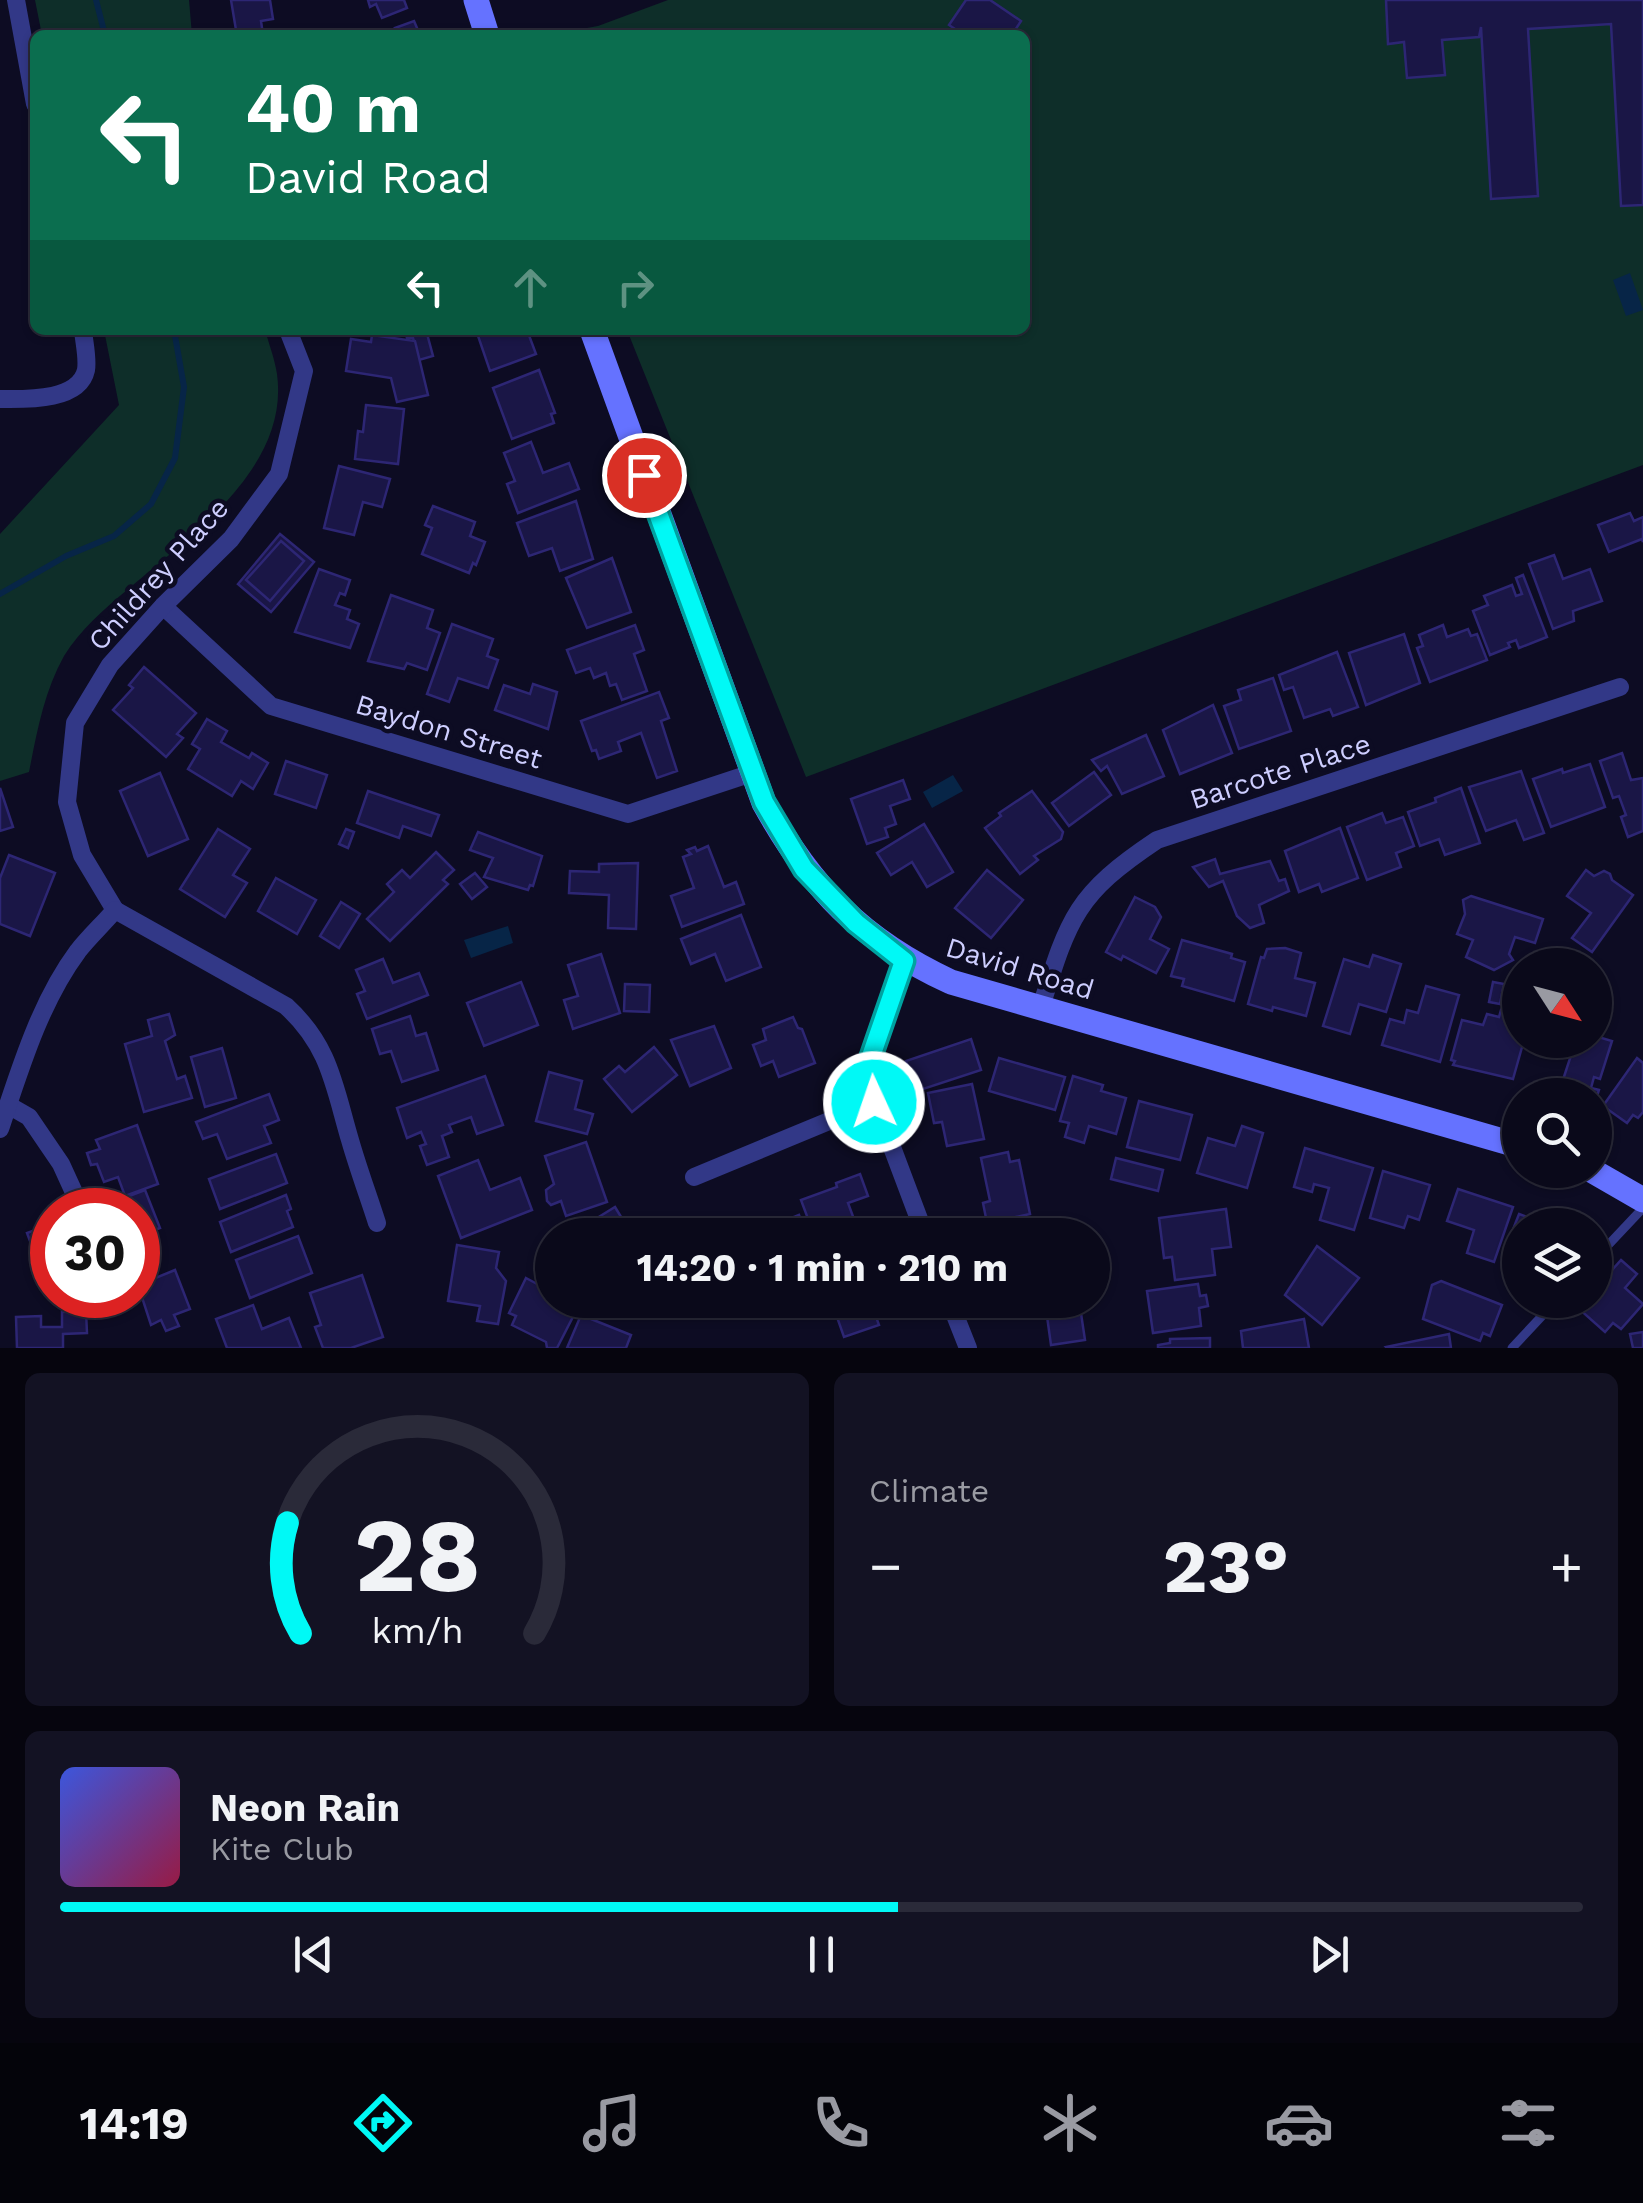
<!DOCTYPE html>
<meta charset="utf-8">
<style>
body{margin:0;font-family:"Work Sans",sans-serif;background:#131223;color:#f1f3f6;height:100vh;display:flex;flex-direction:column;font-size:38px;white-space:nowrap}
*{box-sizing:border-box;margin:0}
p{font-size:32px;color:#999aa2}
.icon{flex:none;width:55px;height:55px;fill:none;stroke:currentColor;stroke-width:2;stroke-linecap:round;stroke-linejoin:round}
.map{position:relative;height:1348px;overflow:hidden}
.sheet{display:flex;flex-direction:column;gap:25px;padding:25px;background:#06050e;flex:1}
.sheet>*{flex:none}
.top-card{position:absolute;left:30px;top:30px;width:1000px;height:305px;border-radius:15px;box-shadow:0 2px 8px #0004,0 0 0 2px #2a2a39;background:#0b6e4f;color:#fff;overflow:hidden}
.needle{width:65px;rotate:126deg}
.controls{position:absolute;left:1502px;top:948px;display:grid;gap:20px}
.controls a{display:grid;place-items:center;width:110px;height:110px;border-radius:50%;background:#0a091a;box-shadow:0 2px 8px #0004,0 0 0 2px #2a2a39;font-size:50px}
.speed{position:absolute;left:30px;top:1188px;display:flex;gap:20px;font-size:50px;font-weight:700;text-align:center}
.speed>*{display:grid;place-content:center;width:130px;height:130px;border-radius:50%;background:#0a091a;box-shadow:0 2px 8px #0004,0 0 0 2px #2a2a39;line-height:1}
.speed .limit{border:15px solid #d22;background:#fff;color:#111}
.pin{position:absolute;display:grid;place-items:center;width:85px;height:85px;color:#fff;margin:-42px;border:5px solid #fff;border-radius:50%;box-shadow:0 2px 10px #0007}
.me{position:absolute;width:110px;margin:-55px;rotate:357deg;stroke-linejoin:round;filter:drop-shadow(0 0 8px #0008)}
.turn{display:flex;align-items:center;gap:35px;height:210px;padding:0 50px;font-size:45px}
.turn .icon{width:130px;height:130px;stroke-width:2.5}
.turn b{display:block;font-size:70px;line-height:85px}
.lanes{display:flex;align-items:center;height:95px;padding:0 50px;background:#0003;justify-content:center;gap:50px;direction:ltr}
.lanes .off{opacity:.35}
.big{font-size:75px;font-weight:700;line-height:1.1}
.sheet .tile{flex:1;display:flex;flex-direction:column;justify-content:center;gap:15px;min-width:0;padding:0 35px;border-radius:15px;background:#131223}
.sheet .dial{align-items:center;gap:0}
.dial svg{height:260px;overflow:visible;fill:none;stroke:#2a2a39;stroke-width:7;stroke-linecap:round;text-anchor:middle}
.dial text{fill:#f1f3f6;stroke:none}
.song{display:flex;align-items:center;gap:30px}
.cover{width:120px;height:120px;border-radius:15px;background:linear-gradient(135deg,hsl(230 70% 55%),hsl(340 70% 35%))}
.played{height:10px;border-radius:5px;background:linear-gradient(90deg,#00f9f6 55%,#2a2a39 55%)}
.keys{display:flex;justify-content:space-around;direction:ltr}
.heat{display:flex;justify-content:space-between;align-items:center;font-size:55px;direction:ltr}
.sheet .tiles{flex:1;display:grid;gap:25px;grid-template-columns:1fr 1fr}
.tile:last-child{grid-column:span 2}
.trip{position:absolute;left:535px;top:1218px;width:575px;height:100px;border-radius:50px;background:#0a091a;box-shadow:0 2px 8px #0004,0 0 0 2px #2a2a39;font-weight:700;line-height:100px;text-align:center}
.menu{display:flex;height:160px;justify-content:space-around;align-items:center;background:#04040a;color:#999aa2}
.menu .icon{width:70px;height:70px}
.menu .on{color:#00f9f6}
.menu b{font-size:45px;color:#f1f3f6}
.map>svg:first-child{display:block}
.green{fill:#0e2e29}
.water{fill:#072547}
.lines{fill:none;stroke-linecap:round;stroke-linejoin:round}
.stream{stroke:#072547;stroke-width:6}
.building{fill:#1a1646;stroke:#2d2674;stroke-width:2.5}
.lane{stroke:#323887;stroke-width:9}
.street{stroke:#323887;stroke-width:18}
.secondary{stroke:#6572ff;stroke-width:25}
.route-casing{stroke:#00a2a0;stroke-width:25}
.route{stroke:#00f9f6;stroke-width:18}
.labels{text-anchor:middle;stroke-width:9;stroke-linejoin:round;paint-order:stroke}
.street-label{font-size:28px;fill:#ceceff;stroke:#0d0c23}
</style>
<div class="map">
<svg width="1643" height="1348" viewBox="0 0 1643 1348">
<rect width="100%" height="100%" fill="#0d0c23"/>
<g class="green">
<polygon points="35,0 189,0 192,35 42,35"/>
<polygon points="668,0 1643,0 1643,465 806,777 627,330 1025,330 1025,35 548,35 598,26"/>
<path d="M 104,330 L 265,330 C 269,344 275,360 277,374 C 290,468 189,537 127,590 C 104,609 80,630 64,656 C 44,692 37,732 29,772 L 0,781 L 0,534 L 119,405 Z"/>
</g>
<g class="water">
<polygon points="1630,273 1643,310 1626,316 1613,280"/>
<polygon points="953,775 963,791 932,808 923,792"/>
<polygon points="508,926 513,943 471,958 464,940"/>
</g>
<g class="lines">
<g class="stream">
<polyline points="96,0 105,35"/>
<polyline points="0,594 66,556 114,536 151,504 175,458 184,387 174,330"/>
</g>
</g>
<g class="building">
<polygon points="231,0 270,0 273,19 261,21 263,35 233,35 232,30 236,30"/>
<polygon points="368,0 404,0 407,8 382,18 376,4 370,7"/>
<polygon points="966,0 990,0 1021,21 1012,35 964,35 949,25"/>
<polygon points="1386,0 1643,0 1643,205 1621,206 1611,24 1528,29 1538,196 1491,199 1481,27 1479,37 1442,40 1445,75 1407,78 1404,42 1388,44"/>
<polygon points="414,21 420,35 390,35 397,32 395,28"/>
<polygon points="426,330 433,356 419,360 413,338 407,338 405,331"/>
<polygon points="476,330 527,330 536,354 490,371"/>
<polygon points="372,335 415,341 428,395 397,402 391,378 346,371 351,339 371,342"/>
<polygon points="539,370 555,413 551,414 554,423 512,439 493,388"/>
<polygon points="366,405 404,409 398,464 355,459 358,431 363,432"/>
<polygon points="531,442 543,473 569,463 579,489 518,513 507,484 515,481 504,453"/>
<polygon points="339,466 390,479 382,507 363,502 354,535 324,528"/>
<polygon points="576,501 593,559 560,571 552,548 529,556 517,523"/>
<polygon points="433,506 475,522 470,536 485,542 476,565 473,563 469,573 422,554 432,528 425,525"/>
<polygon points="1630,513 1634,521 1643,517 1643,542 1642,539 1609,552 1598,525"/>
<polygon points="280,534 314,562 271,612 238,584"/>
<polygon points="281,541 304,561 270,601 246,580"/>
<polygon points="1554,555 1563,579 1590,569 1602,601 1573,611 1574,621 1553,629 1529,564"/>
<polygon points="612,558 631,612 587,628 566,578"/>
<polygon points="319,569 350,580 345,595 340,593 335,605 350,610 347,619 359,624 350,648 295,632"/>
<polygon points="1523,575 1547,637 1519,648 1516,640 1508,643 1510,647 1490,655 1473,611 1488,605 1484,596 1512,585 1516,596 1522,594 1516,578"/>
<polygon points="391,595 433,610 427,628 440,633 427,670 407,663 404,669 368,661"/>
<polygon points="452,624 493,639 487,656 498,660 488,688 458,678 449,702 427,694"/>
<polygon points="635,625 644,650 634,654 647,691 622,700 616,684 610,686 606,673 594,678 590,668 576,673 567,650"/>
<polygon points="1443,625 1447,637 1468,629 1471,636 1477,634 1487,660 1430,682 1417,648 1423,646 1419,635"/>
<polygon points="1404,634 1420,683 1366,705 1349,653"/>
<polygon points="1337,652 1358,707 1333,716 1330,709 1304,718 1293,687 1284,690 1279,675"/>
<polygon points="144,667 196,713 177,734 183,738 166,757 113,710 133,688 129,685"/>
<polygon points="1273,678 1291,731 1239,749 1224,706 1241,700 1238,690"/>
<polygon points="533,684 557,692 548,729 495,710 504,685 530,694"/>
<polygon points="659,692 669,718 661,721 677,771 657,778 641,733 618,742 621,751 599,759 596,750 592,751 581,721"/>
<polygon points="1213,705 1232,753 1180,774 1163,730"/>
<polygon points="207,719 227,731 221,742 249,758 252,753 268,763 253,789 241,781 232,796 188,769 200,749 192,744"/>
<polygon points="1146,735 1164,776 1122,794 1107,766 1101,771 1092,760"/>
<polygon points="1622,753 1631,780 1643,778 1643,831 1628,837 1621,817 1626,815 1619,796 1613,798 1600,761"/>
<polygon points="286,761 327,775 316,808 275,794"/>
<polygon points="1590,764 1605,807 1551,827 1533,779 1562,769 1563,773"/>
<polygon points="1521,771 1544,833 1524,840 1516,820 1486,831 1469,787"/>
<polygon points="1094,772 1111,795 1069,826 1052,803"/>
<polygon points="160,773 188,839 148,856 120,791"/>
<polygon points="903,780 910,799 890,806 896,824 885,828 888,837 867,844 851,799"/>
<polygon points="0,788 13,827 0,831"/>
<polygon points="1461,788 1480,843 1445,855 1439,839 1420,846 1408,812 1436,802 1435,798"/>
<polygon points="368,791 439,815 431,836 403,826 399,838 357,823"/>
<polygon points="1032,791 1063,832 1061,839 1034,856 1038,860 1020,874 985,828 1001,816 999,813"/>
<polygon points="1382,813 1386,823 1403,817 1414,846 1396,853 1401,867 1367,880 1347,827"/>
<polygon points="924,824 953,872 927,887 912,862 891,875 877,853"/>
<polygon points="1340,828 1358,878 1322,892 1319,884 1299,892 1285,851"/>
<polygon points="218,829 250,849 233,875 247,883 225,917 180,889"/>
<polygon points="346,829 354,832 348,848 339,844"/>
<polygon points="478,832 542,856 533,886 530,885 528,890 484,877 493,858 470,850"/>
<polygon points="708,846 724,887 736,882 744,904 682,927 671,896 694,888 683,857 691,854 687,850 695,847 697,851"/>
<polygon points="436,852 454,870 443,880 448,884 390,941 367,919 394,892 387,884 402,870 410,878"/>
<polygon points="9,855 55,873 30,936 0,924 0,878"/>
<polygon points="1215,859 1220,874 1270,861 1279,881 1285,879 1289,891 1259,905 1264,923 1250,928 1237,916 1223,881 1209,887 1193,867"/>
<polygon points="638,863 636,929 608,928 609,895 569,893 570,871 599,872 599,864"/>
<polygon points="987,870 1023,900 991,938 955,908"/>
<polygon points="1586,870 1594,876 1604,871 1610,874 1612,880 1633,895 1592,952 1572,938 1591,913 1567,896"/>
<polygon points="475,873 487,887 472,899 460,884"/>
<polygon points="276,878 316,900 297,934 258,911"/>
<polygon points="1471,896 1543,919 1535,943 1515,937 1509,954 1513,960 1494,970 1466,957 1473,940 1457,934 1465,914 1463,900"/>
<polygon points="1135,897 1155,907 1161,917 1150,939 1169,949 1156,973 1123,956 1121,960 1106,952"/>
<polygon points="341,902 360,914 339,948 320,936"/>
<polygon points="741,915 761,967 726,981 715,954 691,964 681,939"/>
<polygon points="1182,940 1232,954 1231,958 1245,962 1234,1001 1182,986 1184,979 1171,976"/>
<polygon points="1285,948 1301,953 1295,978 1315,983 1306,1016 1273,1007 1272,1011 1248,1004 1261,957 1264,958 1267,949"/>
<polygon points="601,954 620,1013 573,1029 564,1000 578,996 568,965"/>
<polygon points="1373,955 1401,964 1386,1012 1359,1004 1350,1034 1323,1026 1344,959 1369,967"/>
<polygon points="383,959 393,983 419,973 428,995 367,1019 357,994 365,991 356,970"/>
<polygon points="521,982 538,1025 484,1046 467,1003"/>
<polygon points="1493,982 1504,984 1500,1004 1489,1002"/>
<polygon points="625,984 650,985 649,1012 624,1011"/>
<polygon points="1426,986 1459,995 1440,1062 1382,1045 1390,1019 1404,1023 1407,1010 1418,1013"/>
<polygon points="1510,999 1520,1002 1520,1040 1524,1040 1513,1079 1453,1065 1455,1061 1451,1060 1462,1020 1483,1025 1487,1014 1499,1017 1501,1010 1506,1012"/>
<polygon points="169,1014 175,1035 165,1041 177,1079 185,1076 192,1098 144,1112 125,1044 152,1036 148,1020"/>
<polygon points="410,1016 416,1036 426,1033 438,1070 402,1082 391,1051 380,1054 372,1029"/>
<polygon points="793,1017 798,1028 802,1029 815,1063 779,1077 773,1061 761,1066 753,1045 766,1040 763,1029"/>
<polygon points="714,1026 731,1068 690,1086 671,1040"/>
<polygon points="1595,1036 1612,1041 1600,1079 1594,1077 1591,1088 1599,1090 1595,1102 1595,1095 1558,1095 1576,1040 1595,1040"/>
<polygon points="971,1039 981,1070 917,1091 906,1061"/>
<polygon points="654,1047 677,1075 632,1112 604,1079 619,1066 625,1072"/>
<polygon points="222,1048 236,1098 205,1107 191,1057"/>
<polygon points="999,1058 1065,1077 1055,1110 989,1091"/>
<polygon points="1637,1058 1643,1063 1643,1112 1638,1118 1633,1115 1627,1123 1603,1106"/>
<polygon points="549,1072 582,1081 575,1109 593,1114 587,1134 536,1121"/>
<polygon points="485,1076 503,1125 477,1134 471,1117 449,1125 452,1132 442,1136 449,1157 427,1165 420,1146 426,1144 421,1132 407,1138 397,1108"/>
<polygon points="1073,1076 1103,1085 1101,1091 1126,1098 1116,1134 1089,1126 1084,1143 1065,1137 1069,1123 1060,1121"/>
<polygon points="972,1084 984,1139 947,1146 942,1122 934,1123 928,1093"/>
<polygon points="269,1094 279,1120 264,1126 271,1143 227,1159 217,1134 203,1139 196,1122"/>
<polygon points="1139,1101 1192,1115 1180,1160 1127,1147"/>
<polygon points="137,1125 158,1184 125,1196 118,1177 104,1182 97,1164 91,1165 87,1153 100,1149 96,1140"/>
<polygon points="1242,1126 1263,1133 1247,1188 1197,1173 1208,1138 1235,1146"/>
<polygon points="586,1142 607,1202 566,1216 561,1201 551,1205 547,1201 546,1190 554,1184 545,1156"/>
<polygon points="1305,1148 1373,1168 1354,1230 1320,1220 1329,1188 1314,1184 1312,1192 1294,1187"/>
<polygon points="1008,1152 1010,1162 1019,1160 1030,1214 987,1223 983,1203 990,1201 981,1158"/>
<polygon points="276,1154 287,1183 220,1209 209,1179"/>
<polygon points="1116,1158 1163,1170 1158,1191 1111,1179"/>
<polygon points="478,1160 490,1190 520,1178 532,1210 461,1238 438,1176"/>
<polygon points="1383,1171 1430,1185 1419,1220 1408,1216 1404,1228 1370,1218"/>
<polygon points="860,1174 868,1196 848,1203 855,1222 866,1218 872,1235 841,1235 840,1232 814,1235 801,1200 837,1187 836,1183"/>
<polygon points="1458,1189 1513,1207 1494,1262 1467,1253 1474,1230 1447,1221"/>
<polygon points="145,1190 160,1228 147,1233 155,1254 138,1261 138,1210 105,1210 103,1206"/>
<polygon points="286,1195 291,1209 287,1211 293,1227 231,1252 220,1222"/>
<polygon points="615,1207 632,1235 579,1235 576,1231"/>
<polygon points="1226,1209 1231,1247 1212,1249 1215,1275 1175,1280 1172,1257 1164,1258 1159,1218"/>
<polygon points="1519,1214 1550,1225 1520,1225 1520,1235 1512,1232"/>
<polygon points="799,1215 806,1235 749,1235"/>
<polygon points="52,1224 52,1295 56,1295 51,1297 27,1233"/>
<polygon points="1043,1224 1044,1235 1000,1235 999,1228"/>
<polygon points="298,1236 312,1273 250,1298 236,1260"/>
<polygon points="457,1245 499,1252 496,1268 506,1281 498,1324 477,1321 480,1306 448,1301"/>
<polygon points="1317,1246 1359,1278 1322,1325 1285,1295"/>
<polygon points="1621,1260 1637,1274 1625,1288 1643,1304 1621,1329 1613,1323 1605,1332 1578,1308 1585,1300 1595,1300 1595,1289"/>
<polygon points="175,1270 190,1309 174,1315 179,1326 166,1331 161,1320 151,1325 138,1285"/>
<polygon points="362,1275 383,1337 351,1348 323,1348 315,1327 321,1325 310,1293"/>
<polygon points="526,1278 552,1292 552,1300 569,1300 579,1305 557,1348 547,1348 546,1342 512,1325 516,1316 509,1313"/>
<polygon points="1441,1281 1502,1305 1490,1336 1483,1333 1480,1341 1423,1319 1432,1285"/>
<polygon points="1198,1284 1200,1296 1206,1295 1208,1306 1199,1308 1201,1326 1153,1333 1147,1291"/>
<polygon points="682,1300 741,1300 734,1310 723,1314 681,1305"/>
<polygon points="831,1300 870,1300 879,1325 844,1337"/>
<polygon points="1025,1300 1079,1300 1085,1340 1051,1345 1046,1309 1027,1313"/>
<polygon points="253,1305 262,1329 289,1318 301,1348 227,1348 216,1319"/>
<polygon points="86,1311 87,1333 63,1334 63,1348 17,1348 16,1317 41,1316 41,1327 62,1327 62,1312"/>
<polygon points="581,1315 631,1335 626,1348 567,1348"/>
<polygon points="1304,1319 1309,1348 1243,1348 1241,1331"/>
<polygon points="1643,1332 1643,1348 1633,1348 1630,1334"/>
<polygon points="1449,1334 1451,1348 1387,1348 1386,1347"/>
<polygon points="1210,1338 1210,1348 1158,1348 1158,1345 1170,1343 1170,1339"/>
</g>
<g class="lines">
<g class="lane">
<polyline points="1595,1259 1643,1208"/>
<polyline points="1512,1348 1557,1300"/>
</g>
<g class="street">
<polyline points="16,0 35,104"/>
<path d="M 0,399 C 23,399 79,402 86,370 C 88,358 84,342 83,330"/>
<polyline points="163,606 271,706 628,814 752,773"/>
<polyline points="115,910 82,855 67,802 75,723 110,665 163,606 231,539 279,474 304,371 288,330"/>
<polyline points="905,961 867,1068 875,1102 925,1235"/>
<path d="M 1041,1007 C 1069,917 1076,894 1157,840 L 1620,687"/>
<polyline points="8,1105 29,1117 61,1164 82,1210"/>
<path d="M 0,1129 C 20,1069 40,1002 78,951 C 89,937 103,924 115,910 L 286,1006 C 330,1046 334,1086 350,1140 C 358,1168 368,1195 377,1223"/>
<polyline points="694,1177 875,1102"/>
<polyline points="108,1295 109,1308"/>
<polyline points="949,1300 968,1348"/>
</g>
<g class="secondary">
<polyline points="476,0 487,35"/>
<path d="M 592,330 L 764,803 C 811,888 862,941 951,982 L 1520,1146"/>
<polyline points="1591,1170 1643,1200"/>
</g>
</g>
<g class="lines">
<defs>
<polyline id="route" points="644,475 764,802 804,869 856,923 904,961 867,1068 874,1102"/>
</defs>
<use href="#route" class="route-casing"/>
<use href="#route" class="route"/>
</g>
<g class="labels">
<g class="street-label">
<text transform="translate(158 574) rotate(-48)" y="10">Childrey Place</text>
<text transform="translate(449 731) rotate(17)" y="10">Baydon Street</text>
<text transform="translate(1280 771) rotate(-18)" y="10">Barcote Place</text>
<text transform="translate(1020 968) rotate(17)" y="10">David Road</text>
</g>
</g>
</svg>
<div class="controls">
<a><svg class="needle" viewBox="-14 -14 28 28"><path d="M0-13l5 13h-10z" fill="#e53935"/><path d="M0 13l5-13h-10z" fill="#999aa2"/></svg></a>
<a><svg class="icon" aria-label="search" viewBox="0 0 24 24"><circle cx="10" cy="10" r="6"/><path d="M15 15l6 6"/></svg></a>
<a><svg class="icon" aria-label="layers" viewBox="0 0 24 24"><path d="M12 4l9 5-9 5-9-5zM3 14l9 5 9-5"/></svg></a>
</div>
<div class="speed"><div class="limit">30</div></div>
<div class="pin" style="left:644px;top:475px;background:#d93025"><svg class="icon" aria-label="arrive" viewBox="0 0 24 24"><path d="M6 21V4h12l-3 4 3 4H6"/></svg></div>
<svg class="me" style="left:874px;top:1102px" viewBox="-20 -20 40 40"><circle r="17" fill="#00f9f6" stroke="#fff" stroke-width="3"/><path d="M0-11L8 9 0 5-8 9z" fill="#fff"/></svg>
<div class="trip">14:20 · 1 min · 210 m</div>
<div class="top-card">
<div class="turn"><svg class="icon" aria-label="left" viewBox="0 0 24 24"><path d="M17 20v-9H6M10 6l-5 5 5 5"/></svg><div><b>40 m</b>David Road</div></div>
<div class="lanes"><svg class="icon" aria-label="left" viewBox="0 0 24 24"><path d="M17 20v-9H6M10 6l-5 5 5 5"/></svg><svg class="icon off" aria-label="ahead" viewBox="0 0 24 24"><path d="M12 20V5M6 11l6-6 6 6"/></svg><svg class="icon off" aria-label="right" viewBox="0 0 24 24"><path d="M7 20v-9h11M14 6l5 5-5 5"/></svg></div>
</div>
</div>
<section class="sheet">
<div class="tiles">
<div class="tile dial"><svg viewBox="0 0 100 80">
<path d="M14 69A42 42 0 1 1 86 69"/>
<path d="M14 69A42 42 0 0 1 10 35" stroke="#00f9f6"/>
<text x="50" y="56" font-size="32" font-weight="700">28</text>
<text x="50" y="72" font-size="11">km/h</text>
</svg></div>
<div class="tile"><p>Climate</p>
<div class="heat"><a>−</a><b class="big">23°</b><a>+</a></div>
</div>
<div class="tile">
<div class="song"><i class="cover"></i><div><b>Neon Rain</b><p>Kite Club</p></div></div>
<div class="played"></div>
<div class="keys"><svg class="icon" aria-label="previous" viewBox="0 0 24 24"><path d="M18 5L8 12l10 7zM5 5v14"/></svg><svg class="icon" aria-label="pause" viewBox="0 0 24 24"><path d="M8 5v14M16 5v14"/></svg><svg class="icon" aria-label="next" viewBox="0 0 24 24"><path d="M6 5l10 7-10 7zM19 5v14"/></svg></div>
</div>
</div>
</section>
<nav class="menu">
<b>14:19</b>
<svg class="icon on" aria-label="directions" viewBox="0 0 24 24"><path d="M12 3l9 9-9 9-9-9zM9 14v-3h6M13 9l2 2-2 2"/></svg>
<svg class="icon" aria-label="music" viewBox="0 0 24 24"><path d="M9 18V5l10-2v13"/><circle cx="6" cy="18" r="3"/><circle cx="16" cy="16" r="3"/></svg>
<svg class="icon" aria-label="phone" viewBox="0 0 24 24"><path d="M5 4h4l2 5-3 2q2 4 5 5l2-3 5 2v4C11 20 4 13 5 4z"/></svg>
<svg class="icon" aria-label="climate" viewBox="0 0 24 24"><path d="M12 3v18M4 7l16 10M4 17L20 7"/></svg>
<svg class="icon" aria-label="car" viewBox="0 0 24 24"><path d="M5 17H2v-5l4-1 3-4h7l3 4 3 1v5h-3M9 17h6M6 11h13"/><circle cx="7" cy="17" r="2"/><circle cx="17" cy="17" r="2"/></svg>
<svg class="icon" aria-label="filters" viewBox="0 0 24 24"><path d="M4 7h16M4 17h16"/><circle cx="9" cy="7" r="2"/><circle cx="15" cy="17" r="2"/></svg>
</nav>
